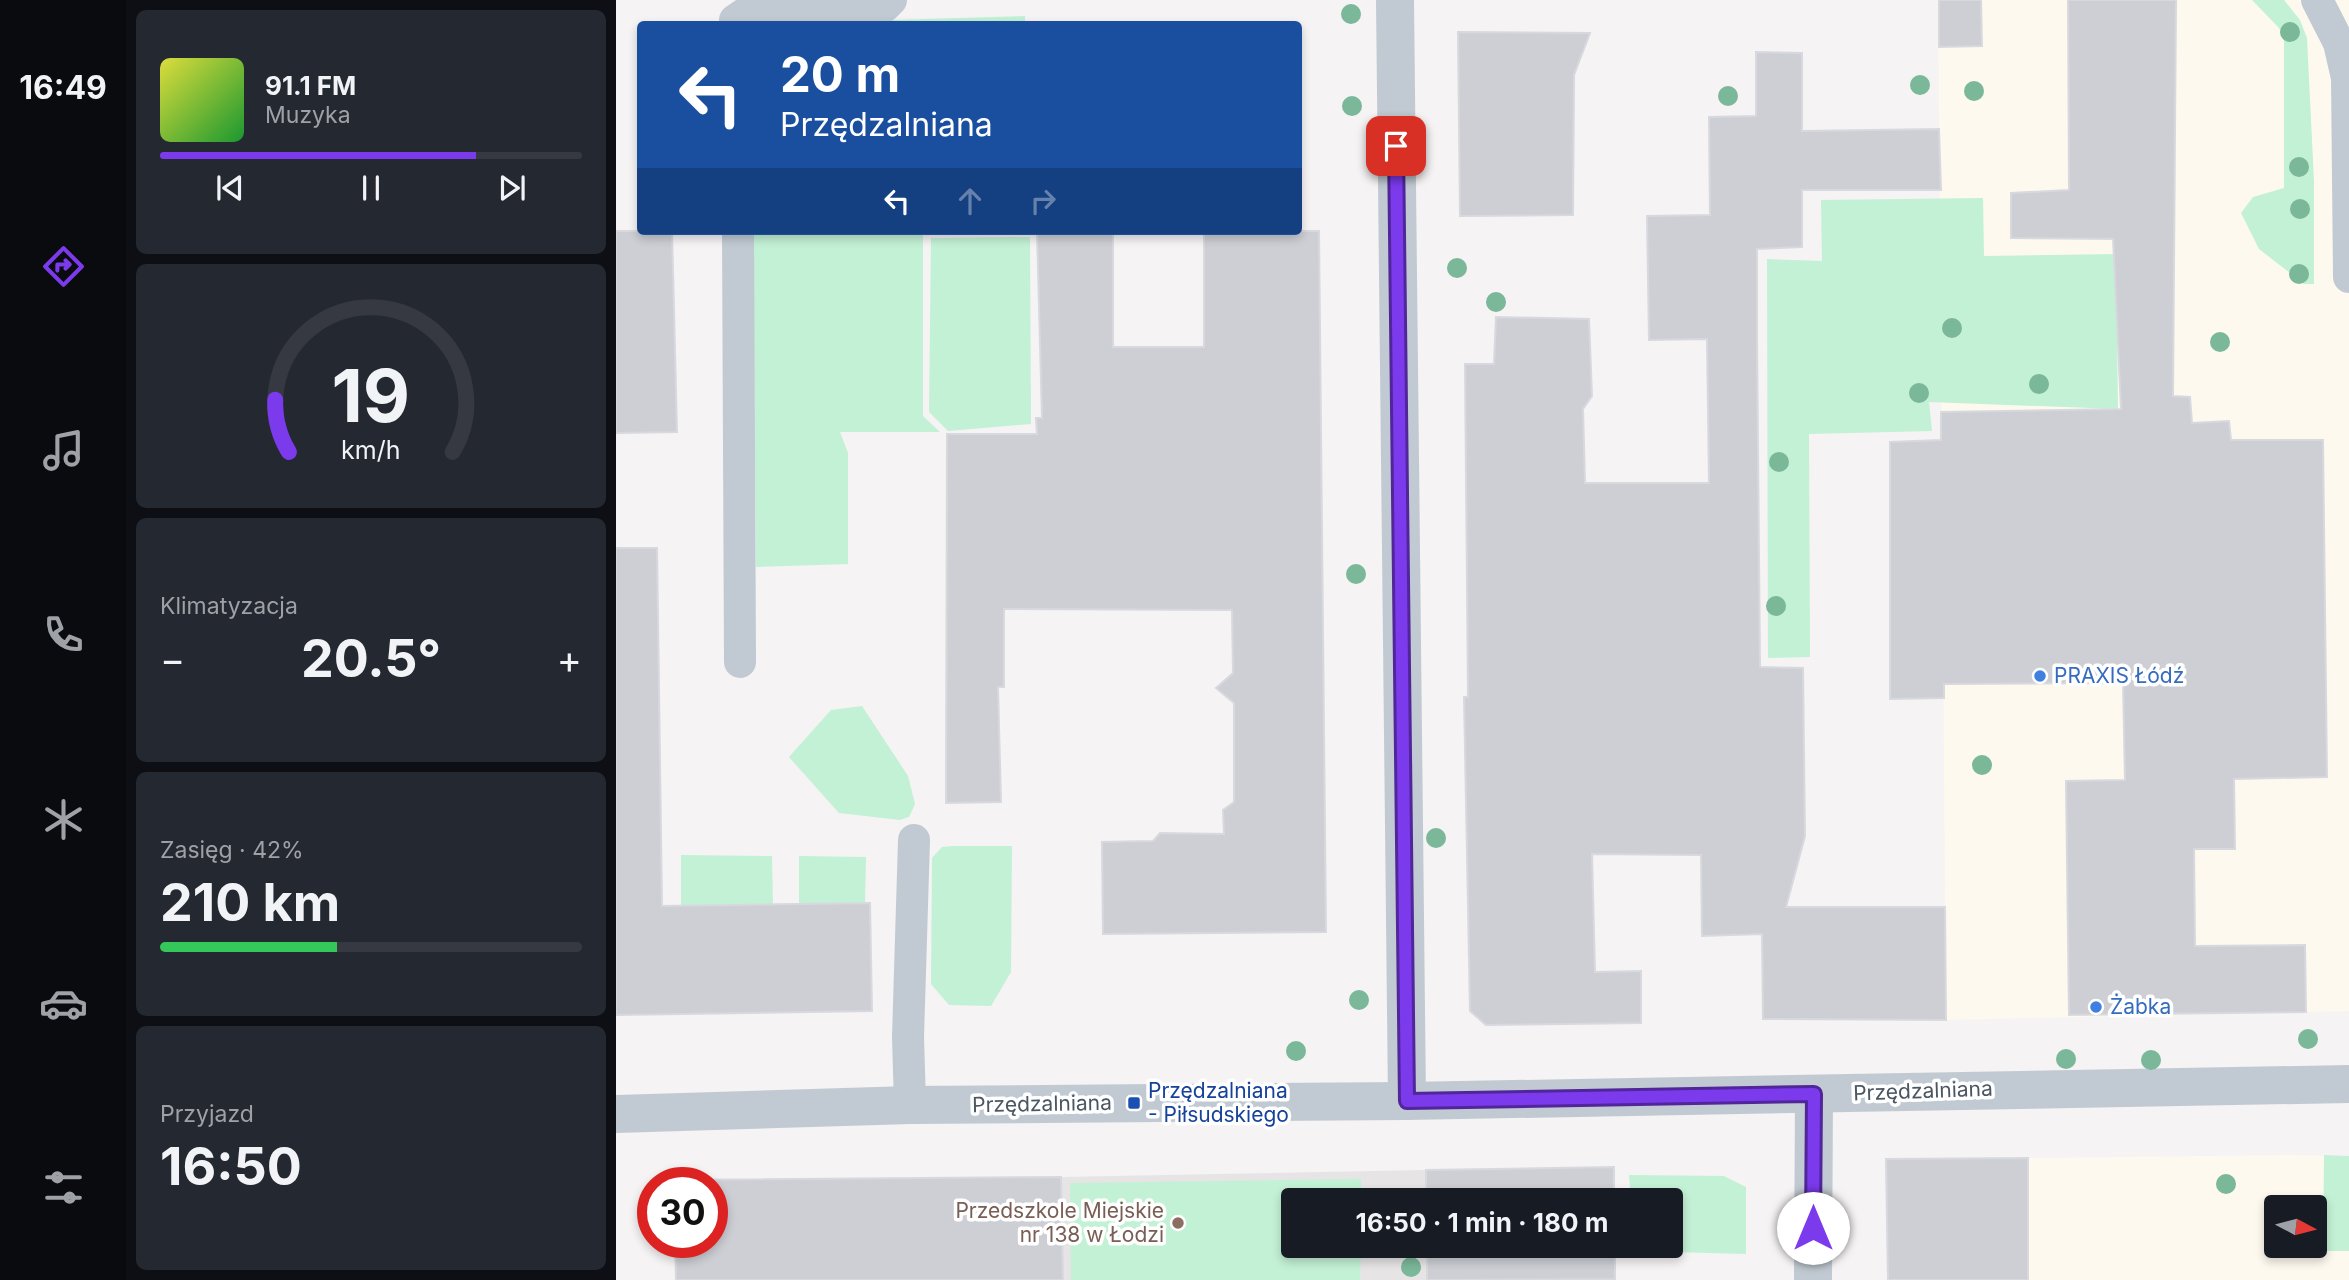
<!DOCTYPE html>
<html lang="pl">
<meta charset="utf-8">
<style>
body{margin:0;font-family:Inter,sans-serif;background:#242831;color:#f1f3f6;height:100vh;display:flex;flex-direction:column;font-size:26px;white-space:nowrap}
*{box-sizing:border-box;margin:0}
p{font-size:23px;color:#9ea1a6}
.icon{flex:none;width:38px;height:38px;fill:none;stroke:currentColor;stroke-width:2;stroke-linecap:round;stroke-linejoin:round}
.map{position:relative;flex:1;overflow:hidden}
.drawer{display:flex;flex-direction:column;gap:10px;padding:10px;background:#0d0f14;width:490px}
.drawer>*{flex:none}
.guide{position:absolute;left:21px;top:21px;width:665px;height:214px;border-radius:7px;box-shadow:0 4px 10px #0003;background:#1a4fa0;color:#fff;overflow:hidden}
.needle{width:46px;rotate:97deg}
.fabs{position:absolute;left:1648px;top:1195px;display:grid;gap:14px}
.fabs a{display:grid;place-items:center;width:63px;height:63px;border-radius:7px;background:#171b24;box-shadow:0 4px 10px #0003;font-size:35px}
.speed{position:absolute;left:21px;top:1167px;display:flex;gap:14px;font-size:35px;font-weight:700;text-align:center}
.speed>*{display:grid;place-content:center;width:91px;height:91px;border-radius:50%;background:#171b24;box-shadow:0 4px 10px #0003;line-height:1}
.speed .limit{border:10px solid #d22;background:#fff;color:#111}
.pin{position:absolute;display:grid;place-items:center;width:60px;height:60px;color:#fff;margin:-30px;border-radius:14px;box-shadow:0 4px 10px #0006}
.me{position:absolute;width:77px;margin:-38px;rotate:0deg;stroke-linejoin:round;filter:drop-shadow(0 0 5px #0008)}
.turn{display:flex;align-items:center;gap:24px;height:147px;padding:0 28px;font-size:32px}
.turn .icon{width:91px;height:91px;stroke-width:2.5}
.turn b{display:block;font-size:49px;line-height:60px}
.lanes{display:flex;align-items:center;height:66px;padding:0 28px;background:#0003;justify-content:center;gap:35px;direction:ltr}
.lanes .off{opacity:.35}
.big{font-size:52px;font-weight:700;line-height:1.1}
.drawer .card{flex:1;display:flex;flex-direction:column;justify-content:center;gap:10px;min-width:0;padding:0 24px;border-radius:10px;background:#242831}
.drawer .dial{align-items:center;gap:0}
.dial svg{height:182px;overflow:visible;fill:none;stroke:#363941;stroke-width:7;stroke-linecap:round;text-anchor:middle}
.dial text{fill:#f1f3f6;stroke:none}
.song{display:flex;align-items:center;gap:21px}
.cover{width:84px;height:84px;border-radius:10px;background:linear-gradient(135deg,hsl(60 70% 55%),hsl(130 70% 35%))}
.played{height:7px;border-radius:4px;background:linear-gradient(90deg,#7c3aed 75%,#363941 75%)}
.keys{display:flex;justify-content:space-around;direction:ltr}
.heat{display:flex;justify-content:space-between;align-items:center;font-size:38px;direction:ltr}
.charge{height:10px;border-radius:5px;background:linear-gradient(90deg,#34c759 42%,#363941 0)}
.trip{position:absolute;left:665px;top:1188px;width:402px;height:70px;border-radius:7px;background:#171b24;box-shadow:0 4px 10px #0003;font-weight:700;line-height:70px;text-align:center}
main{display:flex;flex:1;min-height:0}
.dock{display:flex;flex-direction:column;width:126px;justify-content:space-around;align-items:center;background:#090b0e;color:#9ea1a6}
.dock .icon{width:49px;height:49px}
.dock .active{color:#7c3aed}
.dock b{font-size:32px;color:#f1f3f6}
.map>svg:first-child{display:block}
.commercial{fill:#fdf9ef;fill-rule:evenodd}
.education{fill:#e6e4e5}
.green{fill:#c3f1d5}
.building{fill:#cdcfd5;stroke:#d7d9de;stroke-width:2}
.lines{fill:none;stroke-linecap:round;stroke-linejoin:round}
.service{stroke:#c1cad2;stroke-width:32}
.minor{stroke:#c1cad2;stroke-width:38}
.tertiary{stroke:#c1cad2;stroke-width:38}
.tree{fill:#7bb799}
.route-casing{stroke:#51269a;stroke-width:18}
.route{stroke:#7c3aed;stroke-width:12}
.shop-dot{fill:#3f7fe0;stroke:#fff;stroke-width:2.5}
.transit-dot{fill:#1a4fb4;stroke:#fff;stroke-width:2.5}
.education-dot{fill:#8d6e63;stroke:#fff;stroke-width:2.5}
.labels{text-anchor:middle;stroke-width:7;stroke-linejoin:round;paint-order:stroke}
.shop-label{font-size:21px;fill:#366cbe;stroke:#fff;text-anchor:start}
.transit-label{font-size:21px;fill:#164399;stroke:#fff;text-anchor:start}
.street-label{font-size:21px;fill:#4a5661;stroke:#fff}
.education-label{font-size:21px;fill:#785e54;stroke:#fff;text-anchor:end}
</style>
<main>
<nav class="dock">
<b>16:49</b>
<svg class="icon active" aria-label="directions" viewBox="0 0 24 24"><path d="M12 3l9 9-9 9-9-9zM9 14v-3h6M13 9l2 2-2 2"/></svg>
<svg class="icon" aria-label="music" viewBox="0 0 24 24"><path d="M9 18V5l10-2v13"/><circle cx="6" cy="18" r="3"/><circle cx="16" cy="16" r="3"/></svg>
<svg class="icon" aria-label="phone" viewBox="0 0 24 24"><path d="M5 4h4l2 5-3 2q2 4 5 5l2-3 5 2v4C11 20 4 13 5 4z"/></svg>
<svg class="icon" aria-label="climate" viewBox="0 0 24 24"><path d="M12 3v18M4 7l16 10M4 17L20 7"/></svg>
<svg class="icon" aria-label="car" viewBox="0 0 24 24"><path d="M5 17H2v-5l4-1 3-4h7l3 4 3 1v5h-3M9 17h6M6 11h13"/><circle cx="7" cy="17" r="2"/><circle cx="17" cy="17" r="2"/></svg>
<svg class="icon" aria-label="filters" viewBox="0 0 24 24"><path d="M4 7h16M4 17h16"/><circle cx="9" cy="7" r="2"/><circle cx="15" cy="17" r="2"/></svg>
</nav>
<section class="drawer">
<div class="card">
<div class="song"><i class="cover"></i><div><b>91.1 FM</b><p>Muzyka</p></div></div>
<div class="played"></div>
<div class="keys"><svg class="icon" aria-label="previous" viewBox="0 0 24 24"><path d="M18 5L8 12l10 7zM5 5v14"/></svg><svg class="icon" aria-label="pause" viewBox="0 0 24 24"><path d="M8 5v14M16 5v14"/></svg><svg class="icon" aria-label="next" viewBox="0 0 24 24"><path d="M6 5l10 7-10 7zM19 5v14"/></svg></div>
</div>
<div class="card dial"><svg viewBox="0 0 100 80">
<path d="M14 69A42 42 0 1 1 86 69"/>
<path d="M14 69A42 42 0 0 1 8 46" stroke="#7c3aed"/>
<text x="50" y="56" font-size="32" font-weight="700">19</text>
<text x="50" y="72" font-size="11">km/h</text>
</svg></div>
<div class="card"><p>Klimatyzacja</p>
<div class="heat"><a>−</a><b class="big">20.5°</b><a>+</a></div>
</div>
<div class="card"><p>Zasięg · 42%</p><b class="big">210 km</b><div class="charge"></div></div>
<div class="card"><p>Przyjazd</p><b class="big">16:50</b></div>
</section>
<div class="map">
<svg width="1733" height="1280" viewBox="0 0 1733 1280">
<rect width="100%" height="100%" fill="#f5f3f3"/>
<g class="commercial">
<polygon points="1322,0 1733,0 1733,1011 1330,1020"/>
<path d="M 1674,1155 L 1733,1156 L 1733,1280 L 1412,1280 L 1412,1158 ZM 1661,1208 L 1699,1208 L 1699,1246 L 1661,1246 Z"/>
</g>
<polygon class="education" points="810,1170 810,1200 677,1200 677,1246 811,1246 812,1280 447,1280 445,1177"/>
<g class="green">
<polygon points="1636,0 1668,0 1684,20 1691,38 1698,181 1698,284 1688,284 1643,249 1625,213 1637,197 1668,188 1668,40 1663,28"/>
<polygon points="409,16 409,24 174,24 176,23"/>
<polygon points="1367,198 1368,256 1500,254 1502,409 1313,402 1316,431 1193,434 1194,657 1152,658 1151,259 1206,261 1205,200"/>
<polygon points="137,231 325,231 307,232 307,416 324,432 224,432 232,453 232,564 140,567"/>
<polygon points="414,237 415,424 332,431 313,412 315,238"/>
<polygon points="246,706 292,776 299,804 293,817 284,820 223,813 173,757 215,710"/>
<polygon points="336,846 396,846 395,972 375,1006 333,1005 315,984 316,858 326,847"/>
<polygon points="65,855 156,856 157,905 65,906"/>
<polygon points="183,856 250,857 249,903 183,904"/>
<polygon points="1708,1155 1733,1156 1733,1251 1707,1251"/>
<polygon points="1013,1175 1108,1176 1130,1187 1130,1254 1019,1251 1018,1246 1055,1246 1055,1200 1015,1200"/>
<polygon points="745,1179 745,1200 677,1200 677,1246 745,1246 744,1280 455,1280 454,1183"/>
</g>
<g class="building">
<polygon points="1323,0 1365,0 1366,46 1323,47"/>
<polygon points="1452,0 1560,0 1557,396 1574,397 1576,423 1613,421 1615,440 1707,440 1711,777 1618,779 1619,849 1578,849 1579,946 1689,945 1690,1012 1453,1015 1450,781 1509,780 1507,683 1328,684 1328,698 1274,699 1274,442 1325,440 1325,412 1505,409 1497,239 1395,238 1395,193 1453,190"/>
<polygon points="842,32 974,33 958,75 957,215 844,216"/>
<polygon points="1140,52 1186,53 1186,131 1323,129 1325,190 1186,190 1186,247 1141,249 1141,338 1144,667 1187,668 1189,836 1170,907 1329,907 1330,1020 1147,1019 1146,934 1086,936 1085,855 976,854 979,972 1025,971 1025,1023 870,1025 854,1011 848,697 852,697 849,364 878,364 880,317 973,319 976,396 967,409 969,483 1093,483 1091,339 1033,340 1031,216 1094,215 1093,117 1140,116"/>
<polygon points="0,231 56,231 61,432 0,433"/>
<polygon points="421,231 497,231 497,347 588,347 588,231 703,231 710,932 487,934 486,842 537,841 544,833 608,834 607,810 618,802 618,703 600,688 617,673 616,610 388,609 388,687 382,687 385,802 330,803 331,434 421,434 420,418 426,418"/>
<polygon points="0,548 41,548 46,906 254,903 256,1011 0,1015"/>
<polygon points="1412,1158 1412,1280 1272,1280 1270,1159"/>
<polygon points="998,1167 998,1200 810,1200 810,1170"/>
<polygon points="445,1177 447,1280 60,1280 59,1242 96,1242 96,1183 57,1183 57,1180"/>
<polygon points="811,1246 999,1246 999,1279 811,1280"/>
</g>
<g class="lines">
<g class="service">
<polyline points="1701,0 1723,43 1731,78 1733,277"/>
<polyline points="119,24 119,20 134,10 268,7 275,0"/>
<polyline points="122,231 124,662"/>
<polyline points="294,1105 292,1037 298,840"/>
</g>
<g class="minor">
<polyline points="779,0 791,1101"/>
<polyline points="1197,1280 1198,1094"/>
</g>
<polyline class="tertiary" points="0,1114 294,1105 791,1101 1733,1084"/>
</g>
<g class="tree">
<circle cx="735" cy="14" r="10"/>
<circle cx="1674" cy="32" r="10"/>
<circle cx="1304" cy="85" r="10"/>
<circle cx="1358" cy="91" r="10"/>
<circle cx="1112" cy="96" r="10"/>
<circle cx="736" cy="106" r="10"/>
<circle cx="1683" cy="167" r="10"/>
<circle cx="1684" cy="209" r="10"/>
<circle cx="841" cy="268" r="10"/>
<circle cx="1683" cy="274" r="10"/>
<circle cx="880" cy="302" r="10"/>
<circle cx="1336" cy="328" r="10"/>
<circle cx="1604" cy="342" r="10"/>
<circle cx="1423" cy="384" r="10"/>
<circle cx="1303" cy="393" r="10"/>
<circle cx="1163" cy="462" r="10"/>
<circle cx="740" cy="574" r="10"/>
<circle cx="1160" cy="606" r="10"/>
<circle cx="1366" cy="765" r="10"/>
<circle cx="820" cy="838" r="10"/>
<circle cx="743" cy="1000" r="10"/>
<circle cx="1692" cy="1039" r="10"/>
<circle cx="680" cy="1051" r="10"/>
<circle cx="1450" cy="1059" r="10"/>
<circle cx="1535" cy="1060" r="10"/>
<circle cx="1610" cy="1184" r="10"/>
<circle cx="795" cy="1267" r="10"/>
</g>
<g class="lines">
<defs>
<polyline id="route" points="780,146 791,1101 1198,1094 1197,1228"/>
</defs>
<use href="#route" class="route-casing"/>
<use href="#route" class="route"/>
</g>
<g class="shop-dot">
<circle cx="1424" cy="676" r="7"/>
<circle cx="1480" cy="1007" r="7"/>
</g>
<rect class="transit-dot" x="511" y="1096" width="14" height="14" rx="3.5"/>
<circle class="education-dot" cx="562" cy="1223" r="7"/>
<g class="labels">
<g class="shop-label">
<text x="1438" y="683">PRAXIS Łódź</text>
<text x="1494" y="1014">Żabka</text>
</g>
<g class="transit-label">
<text x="532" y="1098">Przędzalniana<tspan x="532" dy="24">- Piłsudskiego</tspan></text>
</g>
<g class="street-label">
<text transform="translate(1307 1091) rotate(-2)" y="7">Przędzalniana</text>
<text transform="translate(426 1104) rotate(-1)" y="7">Przędzalniana</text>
</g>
<g class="education-label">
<text x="548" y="1218">Przedszkole Miejskie<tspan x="548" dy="24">nr 138 w Łodzi</tspan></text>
</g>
</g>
</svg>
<div class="fabs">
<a><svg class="needle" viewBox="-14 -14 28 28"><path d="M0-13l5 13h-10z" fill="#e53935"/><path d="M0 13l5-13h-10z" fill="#9ea1a6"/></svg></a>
</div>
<div class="speed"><div class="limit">30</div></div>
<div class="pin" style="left:780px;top:146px;background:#d93025"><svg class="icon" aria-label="arrive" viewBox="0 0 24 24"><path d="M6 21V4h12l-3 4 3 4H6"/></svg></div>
<svg class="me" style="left:1197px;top:1228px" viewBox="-20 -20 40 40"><circle r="19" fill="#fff"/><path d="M0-13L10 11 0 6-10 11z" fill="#7c3aed"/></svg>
<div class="trip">16:50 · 1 min · 180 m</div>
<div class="guide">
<div class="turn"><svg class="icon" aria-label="left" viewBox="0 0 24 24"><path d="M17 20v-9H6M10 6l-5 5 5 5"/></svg><div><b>20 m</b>Przędzalniana</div></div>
<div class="lanes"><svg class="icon" aria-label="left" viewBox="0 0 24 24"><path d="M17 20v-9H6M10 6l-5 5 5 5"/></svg><svg class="icon off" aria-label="ahead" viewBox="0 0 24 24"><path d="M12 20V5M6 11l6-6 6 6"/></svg><svg class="icon off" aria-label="right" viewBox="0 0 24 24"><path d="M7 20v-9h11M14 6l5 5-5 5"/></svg></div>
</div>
</div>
</main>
